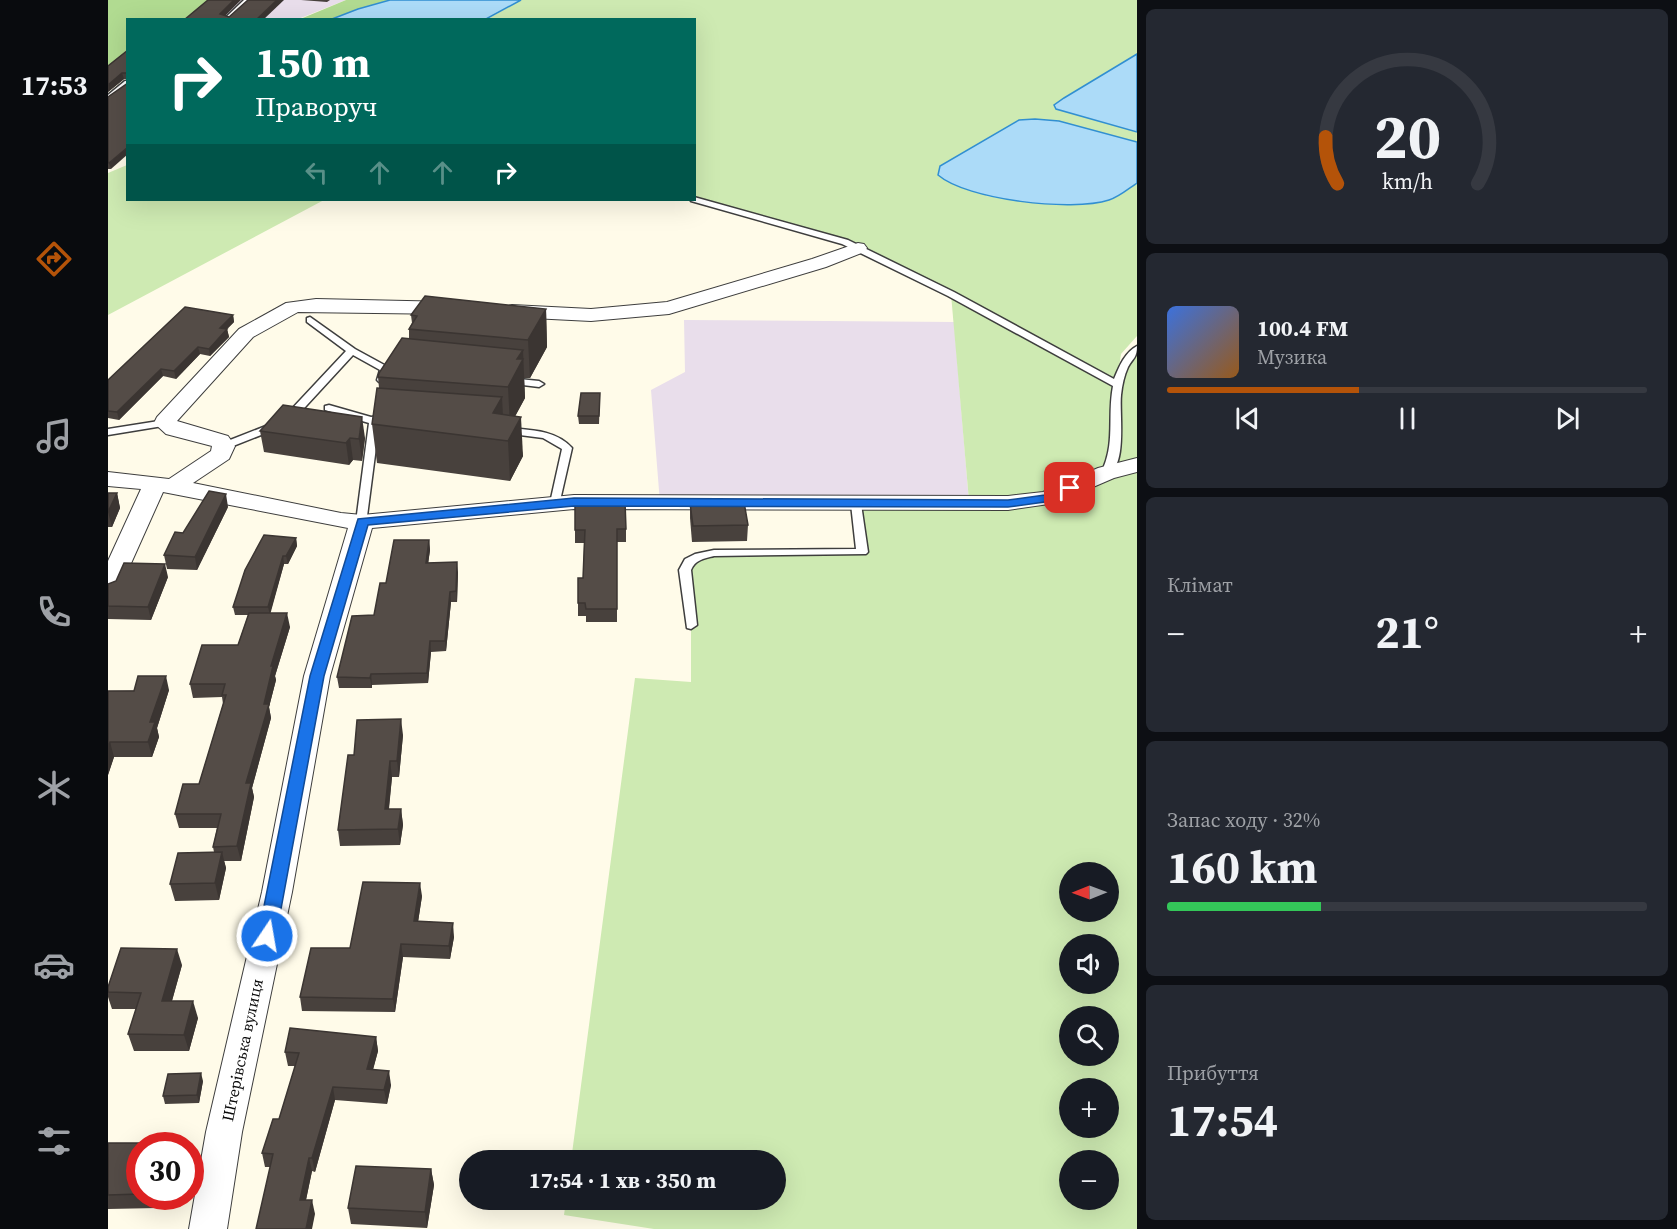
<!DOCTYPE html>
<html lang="uk">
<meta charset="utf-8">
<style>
body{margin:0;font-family:"Source Serif 4",serif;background:#242831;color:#f1f3f6;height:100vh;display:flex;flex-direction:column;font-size:22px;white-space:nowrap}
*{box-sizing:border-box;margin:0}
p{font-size:20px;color:#9ea1a6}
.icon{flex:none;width:33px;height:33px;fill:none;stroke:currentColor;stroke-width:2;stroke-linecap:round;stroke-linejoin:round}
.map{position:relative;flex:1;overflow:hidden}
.sheet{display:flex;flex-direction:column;gap:9px;padding:9px;background:#0d0f14;width:540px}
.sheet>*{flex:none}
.hud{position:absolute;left:18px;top:18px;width:570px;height:183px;border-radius:0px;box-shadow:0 6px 24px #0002;background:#00695c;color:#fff;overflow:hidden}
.needle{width:39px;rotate:269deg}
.tools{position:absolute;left:951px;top:862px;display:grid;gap:12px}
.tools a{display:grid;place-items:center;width:60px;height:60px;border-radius:50%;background:#171b24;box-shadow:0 6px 24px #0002;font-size:30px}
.speed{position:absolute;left:18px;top:1132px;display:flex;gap:12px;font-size:30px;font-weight:700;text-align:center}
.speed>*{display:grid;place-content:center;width:78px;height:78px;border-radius:50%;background:#171b24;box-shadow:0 6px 24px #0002;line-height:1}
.speed .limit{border:9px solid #d22;background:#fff;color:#111}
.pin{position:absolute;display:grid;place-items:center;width:51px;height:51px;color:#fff;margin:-26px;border-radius:12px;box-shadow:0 3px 9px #0006}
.me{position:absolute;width:66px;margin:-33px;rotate:12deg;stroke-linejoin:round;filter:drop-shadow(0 0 4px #0008)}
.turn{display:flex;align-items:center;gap:21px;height:126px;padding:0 30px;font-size:27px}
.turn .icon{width:78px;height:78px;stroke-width:2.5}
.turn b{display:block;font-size:42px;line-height:51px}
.lanes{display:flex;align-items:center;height:57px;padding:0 30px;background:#0003;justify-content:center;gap:30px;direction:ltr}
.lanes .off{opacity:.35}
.big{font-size:45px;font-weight:700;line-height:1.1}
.sheet .card{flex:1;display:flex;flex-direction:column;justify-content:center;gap:9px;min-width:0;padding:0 21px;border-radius:9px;background:#242831}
.sheet .dial{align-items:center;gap:0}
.dial svg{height:156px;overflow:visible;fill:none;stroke:#363941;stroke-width:7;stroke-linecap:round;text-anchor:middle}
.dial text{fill:#f1f3f6;stroke:none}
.song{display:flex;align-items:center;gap:18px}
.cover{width:72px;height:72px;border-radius:9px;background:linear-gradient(135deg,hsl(220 70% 55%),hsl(30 70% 35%))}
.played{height:6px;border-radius:3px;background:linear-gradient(90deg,#b45309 40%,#363941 40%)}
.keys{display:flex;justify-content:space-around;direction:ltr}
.heat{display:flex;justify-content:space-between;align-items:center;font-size:33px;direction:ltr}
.charge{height:9px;border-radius:4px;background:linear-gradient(90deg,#34c759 32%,#363941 0)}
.trip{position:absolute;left:351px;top:1150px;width:327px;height:60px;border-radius:30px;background:#171b24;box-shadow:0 6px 24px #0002;font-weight:700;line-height:60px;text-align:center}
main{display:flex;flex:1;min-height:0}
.menu{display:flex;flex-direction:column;width:108px;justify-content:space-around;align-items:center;background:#090b0e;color:#9ea1a6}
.menu .icon{width:42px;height:42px}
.menu .on{color:#b45309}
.menu b{font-size:27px;color:#f1f3f6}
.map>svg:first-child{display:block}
.industrial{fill:#e9deeb}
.green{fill:#ceeab2;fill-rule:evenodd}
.forest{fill:#b1db91}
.water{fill:#acdbf8;stroke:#318fd1;stroke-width:1.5}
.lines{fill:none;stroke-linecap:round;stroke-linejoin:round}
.service-casing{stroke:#3e3e3e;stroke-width:3}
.minor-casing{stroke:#3e3e3e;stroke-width:2}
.service{fill:#fff;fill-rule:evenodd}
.minor{fill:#fff;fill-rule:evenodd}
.wall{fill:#48413d}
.shaded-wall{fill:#3b3532}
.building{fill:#544c47;stroke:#3b3532;stroke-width:1.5}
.route{fill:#1a73e8;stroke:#114b97;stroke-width:1.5}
.labels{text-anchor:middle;stroke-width:6;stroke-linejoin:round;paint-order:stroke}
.street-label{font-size:16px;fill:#0b0b0b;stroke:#fff}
</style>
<main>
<nav class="menu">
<b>17:53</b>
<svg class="icon on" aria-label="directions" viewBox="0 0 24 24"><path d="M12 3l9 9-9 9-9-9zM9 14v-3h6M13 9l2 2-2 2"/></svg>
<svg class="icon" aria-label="music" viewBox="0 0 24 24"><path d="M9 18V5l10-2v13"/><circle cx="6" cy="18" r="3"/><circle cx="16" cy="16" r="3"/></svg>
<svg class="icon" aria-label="phone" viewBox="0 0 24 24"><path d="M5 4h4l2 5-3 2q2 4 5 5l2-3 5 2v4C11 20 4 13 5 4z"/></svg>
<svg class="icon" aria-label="climate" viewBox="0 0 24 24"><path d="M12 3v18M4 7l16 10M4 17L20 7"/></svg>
<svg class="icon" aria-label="car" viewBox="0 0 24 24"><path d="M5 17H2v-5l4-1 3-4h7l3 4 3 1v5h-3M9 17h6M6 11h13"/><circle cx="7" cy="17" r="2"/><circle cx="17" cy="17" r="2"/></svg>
<svg class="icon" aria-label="filters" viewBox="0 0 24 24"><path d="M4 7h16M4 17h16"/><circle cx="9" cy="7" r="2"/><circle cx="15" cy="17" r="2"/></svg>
</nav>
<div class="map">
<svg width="1029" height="1229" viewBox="0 0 1029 1229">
<rect width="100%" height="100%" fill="#fffbe9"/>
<g class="industrial">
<polygon points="101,0 238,0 190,19 77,20"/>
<polygon points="576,320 846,322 861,502 552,503 543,390 577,372"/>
</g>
<g class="green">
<path d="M 413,0 L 1029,0 L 1029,54 L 946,105 L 948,109 L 1029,132 L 1029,142 L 951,121 L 927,119 L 878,196 C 914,201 965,211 1001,200 C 1010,197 1020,189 1029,183 L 1029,336 L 1013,354 L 1009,381 L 1022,356 L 1029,349 L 1029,1229 L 546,1229 L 456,1215 L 458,1200 L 668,1200 L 668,1161 L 463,1161 L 527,678 L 583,682 L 583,625 L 577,570 L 591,556 L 754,552 L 748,504 L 861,501 L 843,294 L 737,242 L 587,199 L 586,20 L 378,20 ZM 962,873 L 1000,873 L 1000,912 L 962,912 ZM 962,945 L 1000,945 L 1000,984 L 962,984 ZM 962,1017 L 1000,1017 L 1000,1056 L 962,1056 ZM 962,1089 L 1000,1089 L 1000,1128 L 962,1128 ZM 962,1161 L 1000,1161 L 1000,1200 L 962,1200 Z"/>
<polygon points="19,165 20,200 216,200 0,315 0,173"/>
</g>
<g class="forest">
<polygon points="0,0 101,0 77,19 20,20 19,52 0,67"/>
<polygon points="238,0 282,0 250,9 224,19 190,20"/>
</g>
<g class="water">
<polygon points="282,0 413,0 378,19 224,19 250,9"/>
<polygon points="1029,54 1029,132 948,109 946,105 956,98"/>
<path d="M 927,119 L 951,121 L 1029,142 L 1029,183 C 1020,189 1011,197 1001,200 C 964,212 859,200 830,175 L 832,166 L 911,120 Z"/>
</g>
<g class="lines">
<defs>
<g id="service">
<polygon points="136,0 143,0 122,20 115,20"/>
<polygon points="17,81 20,81 20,87 0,101 0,95"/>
<path d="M 586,197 L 740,240 L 846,292 L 1006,379 C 1011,367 1017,352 1029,346 C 1029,358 1025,358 1020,367 C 1016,376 1014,385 1013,395 C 1011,414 1020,468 998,476 L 993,473 C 1008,443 999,418 1005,386 L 840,296 L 734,244 L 583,201 L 586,200 Z"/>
<polygon points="202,317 247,349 280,367 282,369 277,382 271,382 269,380 272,370 245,355 187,418 176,426 120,448 112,448 111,446 112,444 168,422 179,414 238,351 199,322 199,318"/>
<polygon points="401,378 431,381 436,384 431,387 398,383 398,379"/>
<polygon points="221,405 263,417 271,416 272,418 285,420 286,422 281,425 271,424 258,524 254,525 248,522 261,423 217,410 217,406"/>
<polygon points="57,420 62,423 61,425 0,435 0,429"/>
<path d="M 400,428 C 423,430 448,430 464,448 L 451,505 L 443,505 L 442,503 L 454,449 L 435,438 L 396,433 L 395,431 L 396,429 Z"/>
<path d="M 748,501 L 753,504 L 760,552 L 758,554 L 606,556 C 595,559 587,560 583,570 L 589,625 L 583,629 L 579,628 L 571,570 L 577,559 L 587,554 L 606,550 L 748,549 L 743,504 Z"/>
</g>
<g id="minor">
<polygon points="750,243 756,244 759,248 756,252 718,267 561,314 483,321 404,317 397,315 394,311 397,307 404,305 483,309 559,302 704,259"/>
<polygon points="208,299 344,302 351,304 354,308 351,312 344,314 190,312 145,337 69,421 120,436 127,446 121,459 85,483 233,513 254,515 466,495 900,496 935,492 990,468 1029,458 1029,472 1006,478 948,503 900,510 466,509 264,528 222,676 184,892 134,1132 119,1229 81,1229 98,1132 154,892 196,676 240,528 55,492 12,588 9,593 0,596 0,561 33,489 0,486 0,472 61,479 103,451 104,446 58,434 46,423 49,417 131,329 178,303"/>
</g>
</defs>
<use href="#service" class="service-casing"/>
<use href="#minor" class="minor-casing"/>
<use href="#service" class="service"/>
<use href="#minor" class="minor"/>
</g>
<g class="wall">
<polygon points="193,0 222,0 219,2"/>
<polygon points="20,50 20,79 16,79 0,92 0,66"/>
<polygon points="0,97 3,169 0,169"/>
<polygon points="438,309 439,347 422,378 416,378 417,398 407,416 415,456 402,481 269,463 264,424 271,388 270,377 301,339 301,329 304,323 303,315"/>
<polygon points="125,315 126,322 119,329 121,337 102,356 92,354 68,379 55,376 11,420 0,418 0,380"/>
<polygon points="492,393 491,424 471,424 470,416"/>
<polygon points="152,431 257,438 254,461 245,460 241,465 156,452"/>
<polygon points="0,493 9,493 12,508 4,527 0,527"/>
<polygon points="467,503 518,529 518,542 509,542 509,622 478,622 478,616 470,616 470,578 475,578 476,543 467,543"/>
<polygon points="582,503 640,525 639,541 584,542 582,518"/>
<polygon points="120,507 89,570 59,569 56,555 75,533"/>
<polygon points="188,538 189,546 180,564 176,564 162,613 182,627 167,676 168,680 161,707 163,718 144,788 146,797 133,861 116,861 118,868 111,900 67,901 62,884 106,852 105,847 109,828 71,828 67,814 91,784 115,704 114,697 85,698 82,684 130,645 140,615 127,615 125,607"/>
<polygon points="321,540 322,550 320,563 350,572 349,602 343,602 338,651 323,652 320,683 264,685 264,688 231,688 229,677 266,615"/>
<polygon points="60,577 43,620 0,619 0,584"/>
<polygon points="61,690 49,728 51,737 44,757 6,757 0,775 0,691"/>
<polygon points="295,735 291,777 284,777 281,809 293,809 295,825 292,845 232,846 230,830 246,755"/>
<polygon points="314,896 310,922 346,937 342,959 295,957 287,1012 194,1011 192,997 242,948"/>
<polygon points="74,965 64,1001 90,1018 81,1051 26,1051 20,1034 28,1009 4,1009 0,997 0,987"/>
<polygon points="268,1037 270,1051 265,1070 283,1085 279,1104 227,1100 207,1172 204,1171 198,1200 207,1214 162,1167 157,1167 154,1153 171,1119 187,1066 180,1066 177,1052"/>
<polygon points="95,1081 91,1103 57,1104 55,1096"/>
<polygon points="0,1143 57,1143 58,1146 32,1146 32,1197 52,1197 50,1208 0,1209"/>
<polygon points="323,1169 326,1185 319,1228 243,1224 240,1208"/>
</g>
<g class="shaded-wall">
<polygon points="126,0 133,0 113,20 112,14"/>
<polygon points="169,0 176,0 155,20 148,20"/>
<polygon points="14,73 16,79 0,92 0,85"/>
<polygon points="20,147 20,154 3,169 1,163"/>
<polygon points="438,309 439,347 422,378 420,340"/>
<polygon points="125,315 126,322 113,335 112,328"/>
<polygon points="119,329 121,337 102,356 101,349"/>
<polygon points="90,347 92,354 68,379 66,371"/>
<polygon points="415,350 417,398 402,426 400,387 409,359"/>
<polygon points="53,369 55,376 11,420 9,412"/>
<polygon points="394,397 396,436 385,413"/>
<polygon points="254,417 257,438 254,461 251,439"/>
<polygon points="413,417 415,456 402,481 400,441"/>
<polygon points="242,438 245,460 241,465 238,443"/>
<polygon points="9,493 12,508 4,527 0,512"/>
<polygon points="118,494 120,507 89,570 87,557"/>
<polygon points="188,538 189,546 180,564 178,556"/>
<polygon points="321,540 322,550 319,573 318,563"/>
<polygon points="175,556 176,564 162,615 160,607"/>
<polygon points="349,562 350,572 349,602 348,591"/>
<polygon points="57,564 60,577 43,620 40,607"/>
<polygon points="342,592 343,602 338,651 337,641"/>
<polygon points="179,613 182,627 167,676 168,680 161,707 163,718 144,788 146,797 133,861 129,846 138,783 163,666"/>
<polygon points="322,641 323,652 320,683 319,673"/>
<polygon points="263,674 264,685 264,688 262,678"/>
<polygon points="58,676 61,690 49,728 51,737 44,757 40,742 42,722"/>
<polygon points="293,719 295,735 291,777 289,761"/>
<polygon points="2,742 6,757 0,775 0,749"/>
<polygon points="282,761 284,777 279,825 277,809"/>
<polygon points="293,809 295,825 292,845 290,829"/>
<polygon points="114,852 118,868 111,900 107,883"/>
<polygon points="312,883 314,896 308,935 306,921"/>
<polygon points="345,923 346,937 342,959 341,946"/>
<polygon points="293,944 295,957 287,1012 285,999"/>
<polygon points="69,949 74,965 59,1018 54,1001"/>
<polygon points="85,1001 90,1018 81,1051 76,1035"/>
<polygon points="268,1037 270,1051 261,1083 259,1069"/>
<polygon points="281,1071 283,1085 279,1104 276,1090"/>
<polygon points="93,1073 95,1081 91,1103 89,1095"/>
<polygon points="225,1087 227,1100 207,1172 204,1158"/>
<polygon points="201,1158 204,1171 195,1214 192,1200"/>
<polygon points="323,1169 326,1185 319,1228 317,1212"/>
<polygon points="46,1197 52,1197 50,1208"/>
<polygon points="204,1200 207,1214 204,1229 198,1229"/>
</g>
<g class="building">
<polygon points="100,0 126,0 112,14 121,17 140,0 169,0 148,20 76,20"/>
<polygon points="20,50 20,73 14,73 0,85 0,66"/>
<polygon points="20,83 20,147 1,163 0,162 0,97"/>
<polygon points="317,296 438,309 420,340 301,329 309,316 303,315"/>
<polygon points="77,307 125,315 112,328 119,329 101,349 90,347 66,371 53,369 9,412 0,411 0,380"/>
<polygon points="294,338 415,350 409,359 415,359 400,387 270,377 271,373"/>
<polygon points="269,388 394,397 385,413 413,417 400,441 264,424"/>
<polygon points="473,393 492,393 491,416 470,416"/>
<polygon points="175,405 254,417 251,439 242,438 238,443 152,431"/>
<polygon points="101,491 118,494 87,557 56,555 67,532 75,533"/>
<polygon points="0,493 9,493 0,512"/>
<polygon points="517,502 518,529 509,529 509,609 478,609 477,603 470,603 470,578 475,578 477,530 467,530 467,503"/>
<polygon points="636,502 640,525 585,526 582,503"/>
<polygon points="156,535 188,538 178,556 175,556 160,607 125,607 137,570"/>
<polygon points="286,540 321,540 318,563 349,562 348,591 342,592 337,641 322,641 319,673 263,674 262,678 229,677 244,616 266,615 272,583 278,583"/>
<polygon points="16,563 57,564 40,607 0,606 0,584 8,581"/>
<polygon points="141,613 179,613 163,666 165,666 156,704 161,704 138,783 143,783 129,846 105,847 113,814 67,814 75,784 91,784 118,695 114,695 117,684 82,684 94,645 130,645"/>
<polygon points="30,676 58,676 42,722 47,722 40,742 2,742 0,749 0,691 26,691"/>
<polygon points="293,719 289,761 282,761 277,809 293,809 290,829 230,830 240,755 246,755 249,720"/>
<polygon points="114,852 107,883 62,884 70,853"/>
<polygon points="255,882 312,883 306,921 345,923 341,946 293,944 285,999 192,997 203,948 242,948"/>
<polygon points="13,948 69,949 54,1001 85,1001 76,1035 20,1034 33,993 0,992 0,987"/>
<polygon points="182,1028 268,1037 259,1069 281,1071 276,1090 225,1087 204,1158 201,1158 192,1200 204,1200 198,1229 148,1229 165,1154 154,1153 165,1119 171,1119 191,1053 177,1052"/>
<polygon points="93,1073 89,1095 55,1096 60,1074"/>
<polygon points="0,1143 57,1143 56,1146 32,1146 32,1194 0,1195"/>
<polygon points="248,1166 323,1169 317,1212 240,1208"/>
</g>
<polygon class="route" points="962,484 967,485 969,488 967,490 944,501 900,507 466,506 260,525 216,676 168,936 165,940 159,942 153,940 150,936 202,676 250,519 466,498 900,500 937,495"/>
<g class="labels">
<g class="street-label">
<text transform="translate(134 1050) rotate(-78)" y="6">Штерівська вулиця</text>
</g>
</g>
</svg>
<div class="tools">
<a><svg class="needle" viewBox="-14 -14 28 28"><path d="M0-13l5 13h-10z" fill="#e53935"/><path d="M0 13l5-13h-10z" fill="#9ea1a6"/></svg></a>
<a><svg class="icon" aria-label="sound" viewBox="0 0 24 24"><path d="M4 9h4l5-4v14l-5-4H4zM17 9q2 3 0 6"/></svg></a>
<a><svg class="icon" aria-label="search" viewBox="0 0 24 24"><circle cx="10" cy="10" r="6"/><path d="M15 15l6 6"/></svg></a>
<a>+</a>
<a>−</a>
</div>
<div class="speed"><div class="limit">30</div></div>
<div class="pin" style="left:962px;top:488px;background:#d93025"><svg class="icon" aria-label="arrive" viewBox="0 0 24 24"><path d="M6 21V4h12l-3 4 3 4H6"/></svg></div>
<svg class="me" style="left:159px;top:936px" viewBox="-20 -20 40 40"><circle r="17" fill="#1a73e8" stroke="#fff" stroke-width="3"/><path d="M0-11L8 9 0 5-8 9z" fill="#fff"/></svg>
<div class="trip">17:54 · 1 хв · 350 m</div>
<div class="hud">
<div class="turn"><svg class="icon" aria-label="right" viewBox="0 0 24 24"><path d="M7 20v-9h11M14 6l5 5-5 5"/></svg><div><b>150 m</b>Праворуч</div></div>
<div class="lanes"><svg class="icon off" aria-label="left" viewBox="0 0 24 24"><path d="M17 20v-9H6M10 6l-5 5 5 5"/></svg><svg class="icon off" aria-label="ahead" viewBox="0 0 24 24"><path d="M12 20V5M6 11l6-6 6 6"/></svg><svg class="icon off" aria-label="ahead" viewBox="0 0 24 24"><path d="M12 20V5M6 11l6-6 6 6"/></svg><svg class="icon" aria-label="right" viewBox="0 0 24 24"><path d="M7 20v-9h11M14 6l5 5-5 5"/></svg></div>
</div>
</div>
<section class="sheet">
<div class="card dial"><svg viewBox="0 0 100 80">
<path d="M14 69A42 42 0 1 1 86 69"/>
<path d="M14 69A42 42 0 0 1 8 45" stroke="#b45309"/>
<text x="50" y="56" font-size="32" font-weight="700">20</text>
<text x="50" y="72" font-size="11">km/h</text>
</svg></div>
<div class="card">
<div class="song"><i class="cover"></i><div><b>100.4 FM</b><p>Музика</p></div></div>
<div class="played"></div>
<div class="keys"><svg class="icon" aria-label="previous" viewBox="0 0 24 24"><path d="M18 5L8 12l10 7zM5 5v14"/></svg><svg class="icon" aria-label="pause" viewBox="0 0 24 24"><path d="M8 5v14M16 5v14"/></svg><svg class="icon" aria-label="next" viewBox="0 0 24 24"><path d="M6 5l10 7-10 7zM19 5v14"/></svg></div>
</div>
<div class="card"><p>Клімат</p>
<div class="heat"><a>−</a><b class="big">21°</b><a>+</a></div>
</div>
<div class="card"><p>Запас ходу · 32%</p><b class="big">160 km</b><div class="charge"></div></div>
<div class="card"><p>Прибуття</p><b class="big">17:54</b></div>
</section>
</main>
